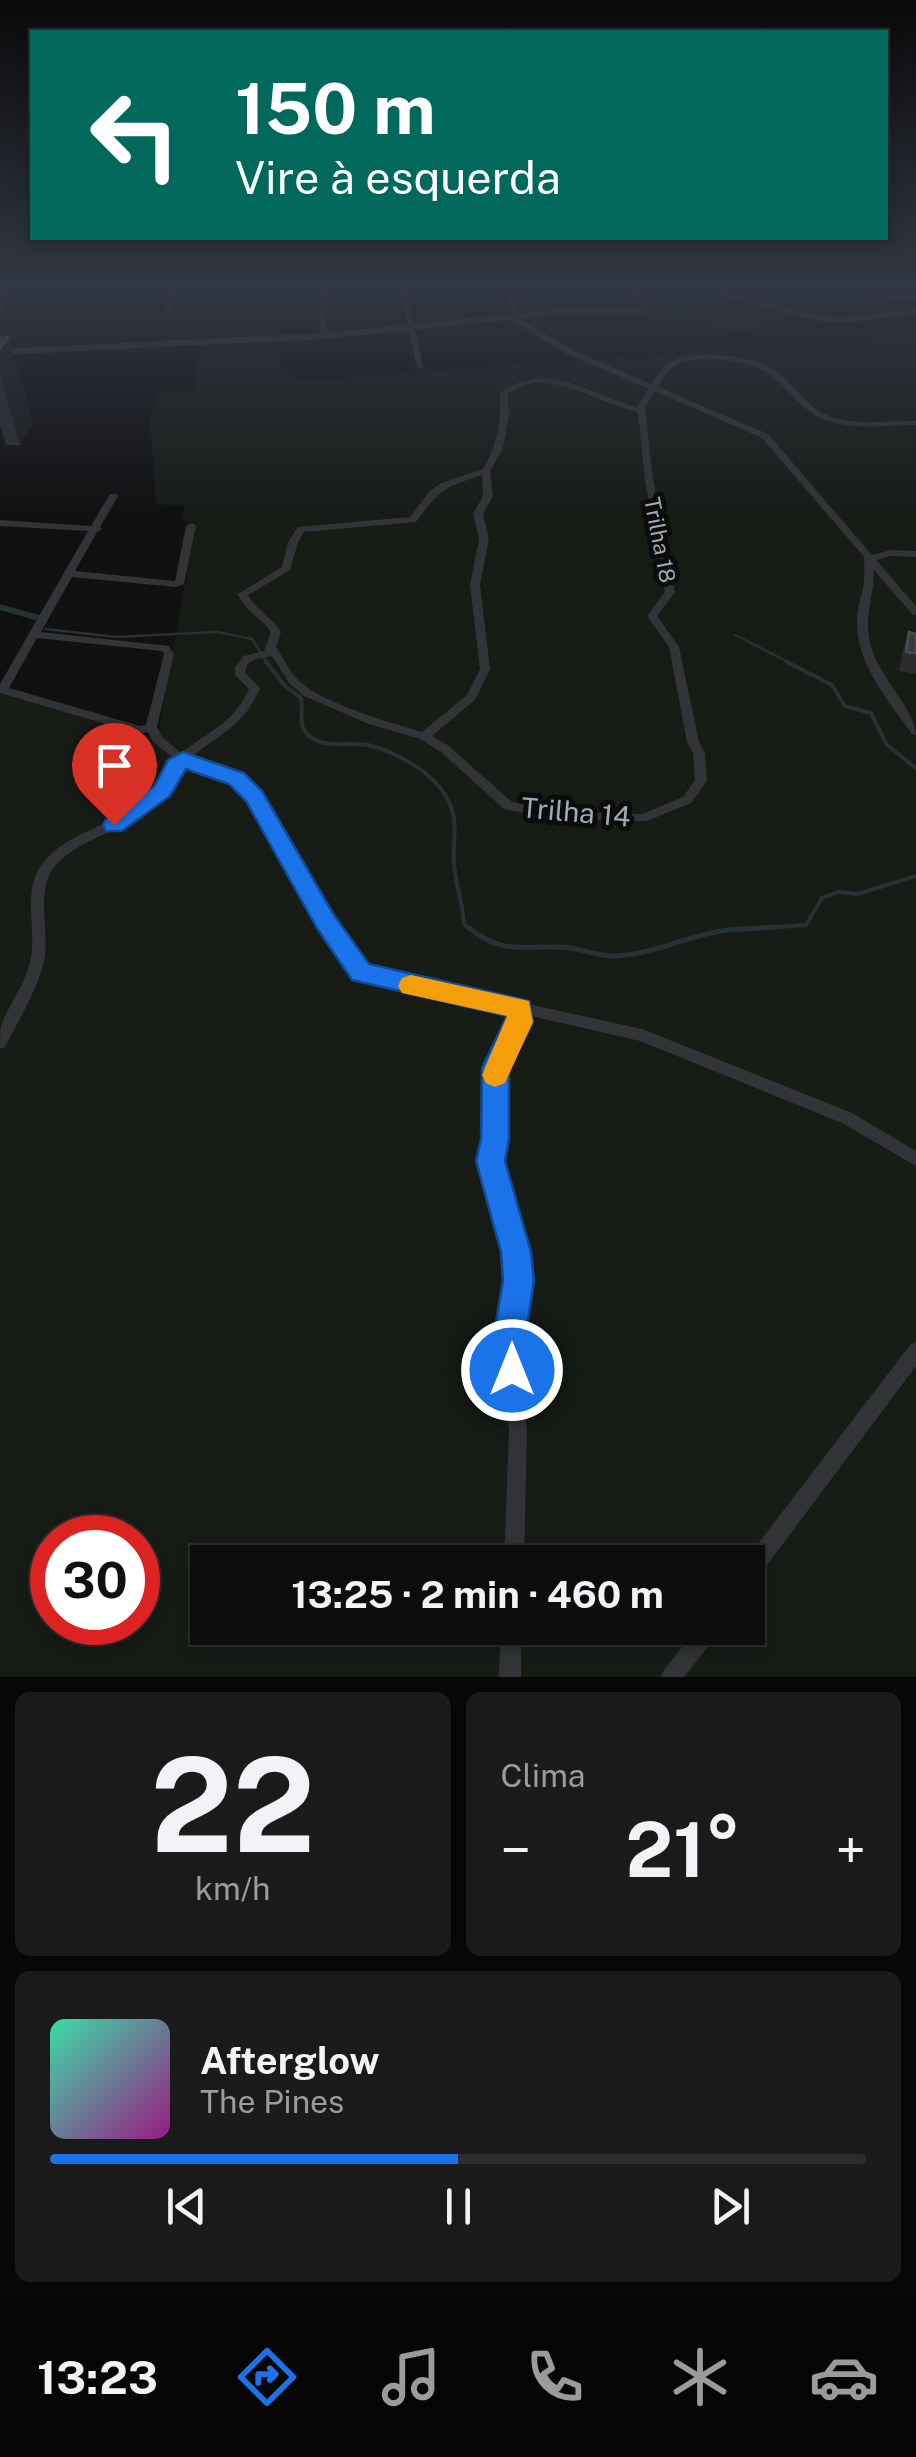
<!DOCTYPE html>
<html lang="pt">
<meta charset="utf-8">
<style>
body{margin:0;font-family:"Public Sans",sans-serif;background:#1a1a1b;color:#f1f3f6;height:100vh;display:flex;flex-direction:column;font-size:38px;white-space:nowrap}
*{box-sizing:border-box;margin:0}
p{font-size:32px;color:#9a9b9d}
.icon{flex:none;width:55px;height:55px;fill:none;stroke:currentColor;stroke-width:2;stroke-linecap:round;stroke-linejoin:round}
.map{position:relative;height:1677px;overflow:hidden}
.sheet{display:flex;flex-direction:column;gap:15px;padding:15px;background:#070707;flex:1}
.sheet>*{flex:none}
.banner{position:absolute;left:30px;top:30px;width:858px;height:210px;border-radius:0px;box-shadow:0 5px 15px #0003,0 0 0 2px #2c2c2e;background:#00695c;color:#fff;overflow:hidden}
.speed{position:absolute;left:30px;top:1515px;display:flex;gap:20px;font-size:50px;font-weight:700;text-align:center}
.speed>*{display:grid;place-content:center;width:130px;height:130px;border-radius:50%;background:#0c0c0d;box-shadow:0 5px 15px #0003,0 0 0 2px #2c2c2e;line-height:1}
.speed .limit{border:15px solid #d22;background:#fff;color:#111}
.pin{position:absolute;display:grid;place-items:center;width:85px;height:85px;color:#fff;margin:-102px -42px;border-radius:50% 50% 50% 0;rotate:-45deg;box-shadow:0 0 10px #0007}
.pin .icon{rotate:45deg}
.me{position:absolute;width:110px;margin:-55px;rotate:0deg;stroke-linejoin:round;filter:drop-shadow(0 0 8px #0008)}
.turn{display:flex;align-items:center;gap:35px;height:210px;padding:0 40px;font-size:45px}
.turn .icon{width:130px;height:130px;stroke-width:2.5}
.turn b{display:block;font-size:70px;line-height:85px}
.big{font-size:75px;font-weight:700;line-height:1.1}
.sheet .tile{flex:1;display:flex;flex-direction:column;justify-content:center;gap:15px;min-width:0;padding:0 35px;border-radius:15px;background:#1a1a1b}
.sheet .dial{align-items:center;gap:0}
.dial b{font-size:130px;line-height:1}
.song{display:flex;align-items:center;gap:30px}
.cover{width:120px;height:120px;border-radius:15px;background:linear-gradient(135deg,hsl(160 70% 55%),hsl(310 70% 35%))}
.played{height:10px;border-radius:5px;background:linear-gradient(90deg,#1a73e8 50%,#2c2c2e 50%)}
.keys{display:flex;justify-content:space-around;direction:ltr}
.heat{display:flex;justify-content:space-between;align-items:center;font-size:55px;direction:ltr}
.sheet .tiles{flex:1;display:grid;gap:15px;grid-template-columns:1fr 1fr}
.tile:last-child{grid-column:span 2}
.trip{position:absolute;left:190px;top:1545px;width:575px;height:100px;border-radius:0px;background:#0c0c0d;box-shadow:0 5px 15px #0003,0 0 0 2px #2c2c2e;font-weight:700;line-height:100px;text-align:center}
.tabs{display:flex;height:160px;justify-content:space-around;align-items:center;background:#050505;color:#9a9b9d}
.tabs .icon{width:70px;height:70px}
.tabs .selected{color:#1a73e8}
.tabs b{font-size:45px;color:#f1f3f6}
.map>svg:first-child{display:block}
.green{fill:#161b16;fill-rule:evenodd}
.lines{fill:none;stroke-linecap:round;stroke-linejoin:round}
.stream-far2{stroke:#263134;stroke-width:2.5}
.stream-far1{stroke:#263134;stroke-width:4}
.stream{stroke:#263134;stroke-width:5}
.canal{fill:#263134;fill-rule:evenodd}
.minor{fill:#313336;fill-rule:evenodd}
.tertiary{fill:#313336;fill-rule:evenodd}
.wall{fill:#2c2c2f}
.shaded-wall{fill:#1b1b1d}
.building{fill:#383a3d;stroke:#494c4f;stroke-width:2.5}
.route{fill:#1a73e8;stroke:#114b97;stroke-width:2.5}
.slow{fill:#f59e0b}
.labels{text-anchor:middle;stroke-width:10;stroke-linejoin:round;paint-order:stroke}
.far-street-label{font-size:22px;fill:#a1aab2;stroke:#0b0b0c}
.street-label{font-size:28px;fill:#a1aab2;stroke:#0b0b0c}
</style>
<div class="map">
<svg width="916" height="1677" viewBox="0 0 916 1677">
<rect width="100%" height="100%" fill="#101011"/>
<g class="green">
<polygon points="669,305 742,311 767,318 764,329 736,333 656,314 656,306"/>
<path d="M 910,336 L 916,338 L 916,1677 L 0,1677 L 0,695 L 1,692 L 157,738 L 196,524 L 182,522 L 185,506 L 156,504 L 150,423 L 155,393 L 193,391 L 200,345 L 282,340 L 280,369 L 304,381 ZM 52,1538 L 138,1538 L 138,1622 L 52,1622 ZM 208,1562 L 748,1562 L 748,1628 L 208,1628 Z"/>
</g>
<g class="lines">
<g class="stream-far2">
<polyline points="46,629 116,637 217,632 252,639 268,664"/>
<polyline points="735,635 792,664"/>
</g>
<g class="stream-far1">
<path d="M 266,662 L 285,686 L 301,698 C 303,707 300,721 303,728 C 315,752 348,741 368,745 C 393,751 425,768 441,789 C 462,818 452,833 454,863 C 455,883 463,903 464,924 L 471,930"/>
<polyline points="787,662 832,685 845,706 871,713 887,745 916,768"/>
<polyline points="740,930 806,925 822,898 838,892 858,894 916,876"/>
</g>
<path class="stream" d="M 468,927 C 504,958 528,943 570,948 C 586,950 599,957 616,956 C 653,954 685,937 721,931 C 739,928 758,928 776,927"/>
<polygon class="canal" points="0,604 39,615 41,617 35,620 0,610"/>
<g class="minor">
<polygon points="26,282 67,282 64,284 0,287 0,283"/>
<polygon points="167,282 173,282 176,300 173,312 169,314 165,312 168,300"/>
<polygon points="320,282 326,282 327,336 323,338 319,336"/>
<polygon points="398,282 404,282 424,369 417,367"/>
<path d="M 503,282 L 509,282 L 521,320 L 573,350 L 651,384 C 657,376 662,366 672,361 C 694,349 749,355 771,368 C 793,381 805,407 831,417 C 857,426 888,420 916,421 L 916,425 C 885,425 852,431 823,419 C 800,410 789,387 769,374 C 751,360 699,354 678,364 C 668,368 663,378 658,387 L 768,434 L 872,555 L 891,550 L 916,551 L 916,557 L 891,556 L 876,560 L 916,606 L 916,615 L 912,614 L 874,570 C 874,600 862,618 872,650 C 881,678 916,712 916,735 L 912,734 C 888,700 856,664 857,620 C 857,606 863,594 864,580 C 865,572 864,563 864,557 L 762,438 L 655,391 L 645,406 L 653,480 L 675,592 L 657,616 L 679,647 L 699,742 L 705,753 L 707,781 L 705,784 L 691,803 L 647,821 L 571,820 L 508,810 L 504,809 L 441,752 L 420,739 L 369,724 L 304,696 L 290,684 L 272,656 C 259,659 247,658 245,672 L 260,688 C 245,725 219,735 190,758 L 248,781 L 330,918 L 365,968 L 642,1029 L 852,1113 L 916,1151 L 916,1166 L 842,1123 L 640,1041 L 527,1015 L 526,1022 L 502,1068 L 503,1139 L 498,1161 L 515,1211 L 527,1281 L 518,1339 L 527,1431 L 524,1562 L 504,1562 L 509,1431 L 500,1339 L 509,1281 L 499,1211 L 482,1161 L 487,1139 L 488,1068 L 512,1022 L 513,1012 L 356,977 L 320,926 L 240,787 L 183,765 C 169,780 162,800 144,813 C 116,834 74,840 52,870 C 36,893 50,935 44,962 C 36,992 19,1020 5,1047 L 0,1049 C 0,1042 0,1033 1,1026 C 9,1004 24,987 30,962 C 37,935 25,904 35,877 C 51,837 104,829 135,807 C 153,795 161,775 175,759 L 153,742 L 148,732 L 140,734 L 0,693 L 0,684 L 88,531 L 0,526 L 0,520 L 91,526 L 110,494 L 116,494 L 118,496 L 100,527 L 102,529 L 97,532 L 75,571 L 175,581 L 186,526 L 191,523 L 194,524 L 196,526 L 184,584 L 176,587 L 72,577 L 41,632 L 169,646 L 174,654 L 157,727 L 162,737 L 181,753 C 208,732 235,722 249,689 L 235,675 L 235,667 L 244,656 L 264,651 L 271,632 C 261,618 245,611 238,594 L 282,567 L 288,542 L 298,527 L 410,517 L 429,492 L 441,483 L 483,469 C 498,443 501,423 500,393 C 549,358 588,395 637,407 L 649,389 L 567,354 L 515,323 ZM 538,382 C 573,384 604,404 638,412 L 645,480 L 665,592 L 647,616 L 669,647 L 687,742 L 693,753 L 695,780 L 683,797 L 642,814 L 571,812 L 512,802 L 449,746 L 432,736 L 475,700 L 490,669 L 480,585 L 489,539 L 483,514 L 493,496 L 490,471 L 503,448 L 509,416 L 508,394 L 524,385 ZM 482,475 L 483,496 L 473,514 L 479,539 L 470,585 L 480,669 L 467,695 L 422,732 C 392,723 319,702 298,680 C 289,671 283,657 276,647 L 281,632 C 272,617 256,610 248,595 L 290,570 L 298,542 L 304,532 L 416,522 C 441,488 443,488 482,475 ZM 37,638 L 162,651 L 164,654 L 146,725 L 140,726 L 9,688 Z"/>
<polygon points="718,282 724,282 729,298 725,298"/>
<polygon points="833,282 840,282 849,290 916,296 916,300 847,294"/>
<polygon points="916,1342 916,1366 755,1581 748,1584 748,1562 744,1562 910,1345"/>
<polygon points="501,1628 521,1628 521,1677 499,1677"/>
<polygon points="697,1628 720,1628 717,1635 684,1677 660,1677 664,1670"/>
</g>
<g class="tertiary">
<polygon points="4,282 12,282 4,309 0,312 0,295"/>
<polygon points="626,282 634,282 650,305 648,313 570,314 323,339 0,355 0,349 323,333 570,308 641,308 642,305"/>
<polygon points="667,282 680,282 813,314 840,317 916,309 916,315 840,323 813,320"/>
</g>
</g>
<g class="wall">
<polygon points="847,282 916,282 916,292 897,287 851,286"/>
<polygon points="8,337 33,423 20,445 6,445 0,425 0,338"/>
<polygon points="909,632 916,634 916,674 899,671 903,651"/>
</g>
<polygon class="shaded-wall" points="8,337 33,423 20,445 0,376 0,349"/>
<g class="building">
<polygon points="8,337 0,349 0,338"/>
<polygon points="909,632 916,634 916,653 906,652"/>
</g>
<linearGradient id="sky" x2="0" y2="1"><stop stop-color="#090909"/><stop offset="0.55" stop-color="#313743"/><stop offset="1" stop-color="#313743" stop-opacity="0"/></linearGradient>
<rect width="916" height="517" fill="url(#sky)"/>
<polygon class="route" points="183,752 244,773 262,791 334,915 369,964 529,1001 533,1022 509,1068 509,1139 505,1161 531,1252 534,1281 525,1339 528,1370 524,1381 512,1386 500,1381 493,1339 503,1281 501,1252 476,1161 481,1139 482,1068 507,1016 352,980 317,928 246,801 229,784 186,769 170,796 122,831 106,831 103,825 106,819 154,786 168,760"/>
<polygon class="slow" points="411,975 529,1001 533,1022 505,1083 495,1087 486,1083 482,1075 507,1016 402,993 398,986 402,978"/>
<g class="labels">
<g class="far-street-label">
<text transform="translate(660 540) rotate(79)" y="8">Trilha 18</text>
</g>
<g class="street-label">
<text transform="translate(576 812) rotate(5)" y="10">Trilha 14</text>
</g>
</g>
</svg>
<div class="speed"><div class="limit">30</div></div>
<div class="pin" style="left:114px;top:825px;background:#d93025"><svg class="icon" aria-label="arrive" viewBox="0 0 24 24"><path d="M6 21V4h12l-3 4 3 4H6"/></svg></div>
<svg class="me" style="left:512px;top:1370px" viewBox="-20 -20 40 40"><circle r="17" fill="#1a73e8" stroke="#fff" stroke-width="3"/><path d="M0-11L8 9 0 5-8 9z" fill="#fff"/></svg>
<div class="trip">13:25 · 2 min · 460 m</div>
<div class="banner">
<div class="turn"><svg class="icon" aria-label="left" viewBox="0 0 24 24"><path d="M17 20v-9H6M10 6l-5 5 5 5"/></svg><div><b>150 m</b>Vire à esquerda</div></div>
</div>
</div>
<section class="sheet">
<div class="tiles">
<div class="tile dial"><b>22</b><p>km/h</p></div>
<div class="tile"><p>Clima</p>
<div class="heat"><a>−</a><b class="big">21°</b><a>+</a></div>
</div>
<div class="tile">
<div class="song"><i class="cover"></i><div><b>Afterglow</b><p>The Pines</p></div></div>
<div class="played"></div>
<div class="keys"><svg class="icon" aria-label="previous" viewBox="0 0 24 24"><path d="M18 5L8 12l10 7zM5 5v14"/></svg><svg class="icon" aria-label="pause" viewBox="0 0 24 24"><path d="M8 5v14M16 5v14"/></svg><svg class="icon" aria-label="next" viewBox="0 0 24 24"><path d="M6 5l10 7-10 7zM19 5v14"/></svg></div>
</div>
</div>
</section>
<nav class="tabs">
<b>13:23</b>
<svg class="icon selected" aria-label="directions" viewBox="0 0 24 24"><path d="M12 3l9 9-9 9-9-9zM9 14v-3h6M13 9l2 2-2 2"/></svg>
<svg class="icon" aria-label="music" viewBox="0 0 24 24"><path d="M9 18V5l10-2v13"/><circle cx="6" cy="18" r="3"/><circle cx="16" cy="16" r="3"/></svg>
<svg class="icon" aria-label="phone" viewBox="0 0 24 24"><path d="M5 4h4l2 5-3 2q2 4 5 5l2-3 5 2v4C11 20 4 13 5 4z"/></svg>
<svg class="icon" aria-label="climate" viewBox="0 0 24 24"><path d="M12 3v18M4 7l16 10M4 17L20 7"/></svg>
<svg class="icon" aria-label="car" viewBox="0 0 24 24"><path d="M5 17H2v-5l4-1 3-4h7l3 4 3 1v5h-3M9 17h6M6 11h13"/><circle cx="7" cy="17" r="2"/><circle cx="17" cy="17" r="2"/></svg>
</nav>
